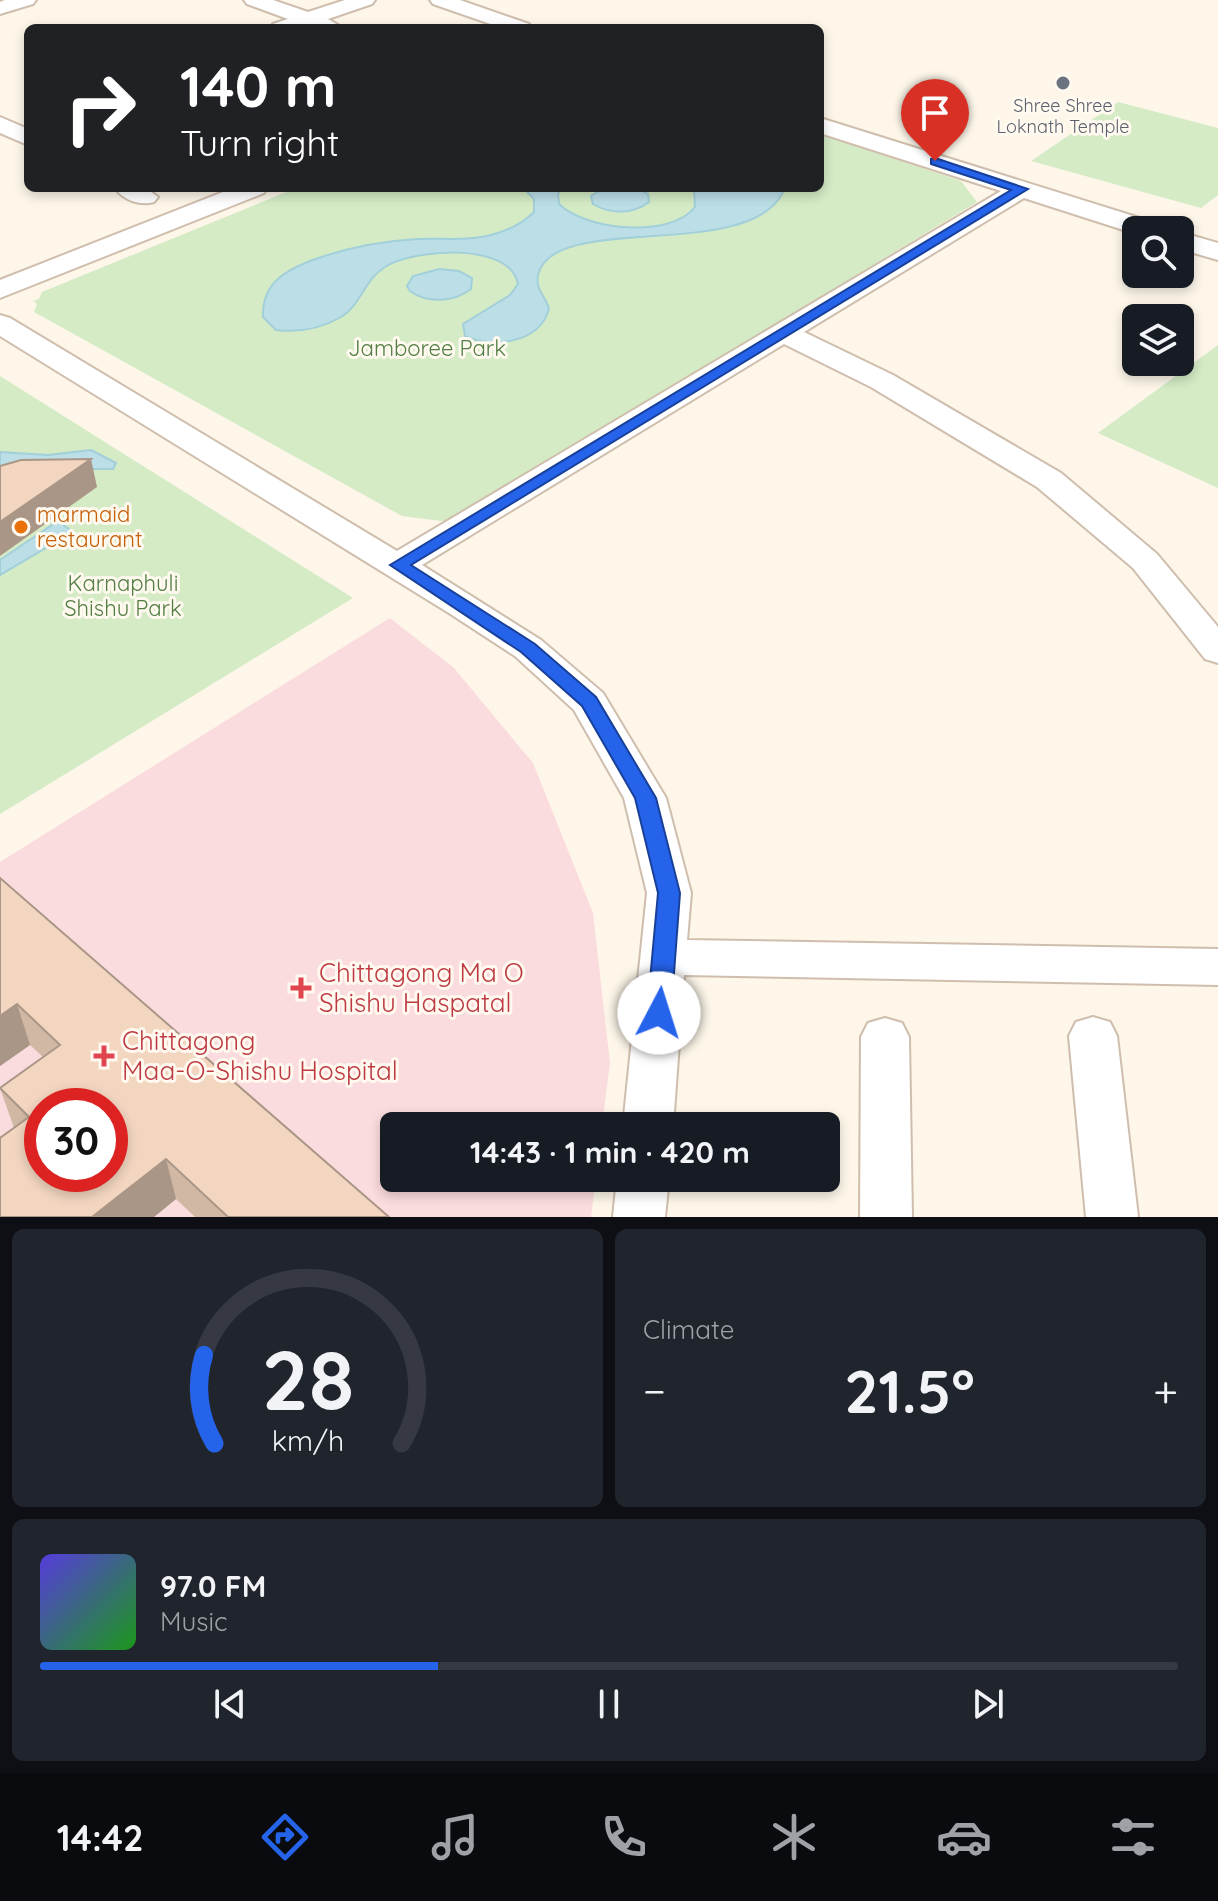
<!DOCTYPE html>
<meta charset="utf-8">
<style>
body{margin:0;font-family:Quicksand,sans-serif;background:#20242c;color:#f1f3f6;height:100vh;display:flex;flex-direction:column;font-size:30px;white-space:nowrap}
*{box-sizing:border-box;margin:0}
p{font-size:26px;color:#9ea1a6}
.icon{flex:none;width:44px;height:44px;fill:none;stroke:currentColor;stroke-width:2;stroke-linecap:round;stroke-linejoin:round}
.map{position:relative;height:1217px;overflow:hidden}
.panel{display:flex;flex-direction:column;gap:12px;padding:12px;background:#0d0f14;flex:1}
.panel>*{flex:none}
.banner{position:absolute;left:24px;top:24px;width:800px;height:168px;border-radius:12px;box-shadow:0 4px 12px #0003;background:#202124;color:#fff;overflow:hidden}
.fabs{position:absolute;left:1122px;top:216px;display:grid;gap:16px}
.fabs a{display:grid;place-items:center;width:72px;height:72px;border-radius:12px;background:#171b24;box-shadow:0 4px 12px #0003;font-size:40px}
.speed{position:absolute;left:24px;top:1088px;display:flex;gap:16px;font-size:40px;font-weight:700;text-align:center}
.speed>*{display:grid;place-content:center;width:104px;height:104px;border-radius:50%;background:#171b24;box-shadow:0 4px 12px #0003;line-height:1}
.speed .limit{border:12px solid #d22;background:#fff;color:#111}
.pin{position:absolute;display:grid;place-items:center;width:68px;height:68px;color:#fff;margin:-82px -34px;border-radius:50% 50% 50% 0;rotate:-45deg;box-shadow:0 0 8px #0007}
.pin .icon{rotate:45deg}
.me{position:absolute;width:88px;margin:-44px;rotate:5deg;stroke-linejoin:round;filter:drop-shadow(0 0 6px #0008)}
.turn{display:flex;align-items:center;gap:28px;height:168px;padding:0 24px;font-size:36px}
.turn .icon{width:104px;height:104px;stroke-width:2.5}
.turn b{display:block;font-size:56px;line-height:68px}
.big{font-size:60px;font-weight:800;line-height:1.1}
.panel .widget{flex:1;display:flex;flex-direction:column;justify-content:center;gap:12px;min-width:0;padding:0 28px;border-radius:12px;background:#20242c}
.panel .dial{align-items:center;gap:0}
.dial svg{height:208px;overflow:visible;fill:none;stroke:#363941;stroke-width:7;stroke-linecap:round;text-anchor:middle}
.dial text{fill:#f1f3f6;stroke:none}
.song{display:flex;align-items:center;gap:24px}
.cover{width:96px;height:96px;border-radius:12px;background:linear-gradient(135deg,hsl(250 70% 55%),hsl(120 70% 35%))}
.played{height:8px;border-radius:4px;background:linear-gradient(90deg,#2563eb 35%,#363941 35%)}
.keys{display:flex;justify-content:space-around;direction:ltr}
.heat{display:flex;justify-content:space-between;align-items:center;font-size:44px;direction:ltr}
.panel .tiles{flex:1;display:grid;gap:12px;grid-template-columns:1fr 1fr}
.widget:last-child{grid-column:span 2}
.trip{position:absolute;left:380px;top:1112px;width:460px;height:80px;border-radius:12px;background:#171b24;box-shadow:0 4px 12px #0003;font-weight:800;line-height:80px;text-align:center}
.menu{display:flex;height:128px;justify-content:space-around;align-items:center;background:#090b0e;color:#9ea1a6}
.menu .icon{width:56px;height:56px}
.menu .active{color:#2563eb}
.menu b{font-size:36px;color:#f1f3f6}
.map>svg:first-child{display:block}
.medical{fill:#fbdcde;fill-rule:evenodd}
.green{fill:#d4ebc6}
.water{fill:#bcdfe7;stroke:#a2cfd9;stroke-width:2}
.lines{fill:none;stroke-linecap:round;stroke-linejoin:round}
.minor-casing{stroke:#cfbead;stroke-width:4}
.minor{fill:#fff;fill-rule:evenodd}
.wall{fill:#d1b8a5}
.shaded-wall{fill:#aa9686}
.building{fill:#f3d6c0;stroke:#aa9686;stroke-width:2;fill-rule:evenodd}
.route{fill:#2563eb;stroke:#184099;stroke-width:2}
.worship-dot{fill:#6b7280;stroke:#fff9ef;stroke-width:3}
.food-dot{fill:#e8710a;stroke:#fff9ef;stroke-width:3}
.health-dot{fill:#e0444e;stroke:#fff9ef;stroke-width:3}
.labels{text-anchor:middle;stroke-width:6;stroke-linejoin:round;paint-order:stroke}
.far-worship-label{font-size:18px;fill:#5b616d;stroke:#fff9ef}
.park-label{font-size:22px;fill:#527e43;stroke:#fff9ef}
.food-label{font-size:22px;fill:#c56008;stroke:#fff9ef;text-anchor:start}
.near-health-label{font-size:26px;fill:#be3a42;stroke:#fff9ef;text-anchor:start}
</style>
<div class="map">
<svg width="1218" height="1217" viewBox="0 0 1218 1217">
<rect width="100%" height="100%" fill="#fdf6e9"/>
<path class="medical" d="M 390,618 L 454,668 L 533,763 L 593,913 L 610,1063 L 602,1126 L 394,1126 L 394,1178 L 596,1178 L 591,1217 L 0,1217 L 0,862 ZM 42,1106 L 110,1106 L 110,1174 L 42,1174 Z"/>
<g class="green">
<polygon points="1118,102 1218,128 1218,195 1201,208 1031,161"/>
<polygon points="820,134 961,181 977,202 449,522 402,516 34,312 37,304 33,301 39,299 42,292 296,188 820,188"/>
<polygon points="1218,345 1218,488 1098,433"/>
<polygon points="0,376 353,598 0,814"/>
</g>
<g class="water">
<path d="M 523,188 L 562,188 L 558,194 L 559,204 C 585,230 670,239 695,207 L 694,188 L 782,188 L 783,192 C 749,263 552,211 538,275 C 535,290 546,296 549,309 C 540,343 492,349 465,336 L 463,324 L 510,295 L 518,284 C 510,241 412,249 385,267 C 364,280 361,305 341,317 C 320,329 300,333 276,330 L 263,317 C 262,285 282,272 310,261 C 345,248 380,241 418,239 C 442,238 468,241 491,235 C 507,231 523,223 534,212 L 534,199 Z"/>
<path d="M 604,188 L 636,188 L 648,194 L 649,202 C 632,215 610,214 593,204 L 591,196 Z"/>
<path d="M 439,269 L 459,271 L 472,278 L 471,289 C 454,302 428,304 410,291 L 407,286 L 413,276 Z"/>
<polygon points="91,450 116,463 113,469 89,469 0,490 0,452 48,455"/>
<polygon points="58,521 73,532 0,575 0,560"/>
</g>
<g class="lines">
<defs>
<g id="minor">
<polygon points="5,0 36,0 33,4 0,14 0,2"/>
<polygon points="244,0 273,0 308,12 345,0 375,0 372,4 328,19 343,28 270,28 273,24 288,19 247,4"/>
<polygon points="430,0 460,0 529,24 532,28 502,28 433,4"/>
<polygon points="0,117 28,129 28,145 0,133"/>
<polygon points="820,118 1159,224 1163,230 1136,230 1136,234 1024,198 804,332 893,375 1061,473 1157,554 1218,627 1218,663 1205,659 1133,568 1037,487 871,387 784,344 422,565 541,640 603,693 666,798 691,893 687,940 1218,949 1218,985 684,975 673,1126 623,1126 647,893 624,798 574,710 515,656 449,613 0,336 0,315 10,318 397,551 1001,191 820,133"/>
<path d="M 115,188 L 146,188 L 158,197 L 154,202 C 140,206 123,200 115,188 Z"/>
<polygon points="233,188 267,188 264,193 0,298 0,280"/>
<polygon points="1180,232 1218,243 1218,260 1180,249"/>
<polygon points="1093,1017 1110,1022 1117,1036 1138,1217 1086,1217 1069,1036 1076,1022"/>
<polygon points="885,1018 902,1023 909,1037 912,1217 860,1217 861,1037 868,1023"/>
<polygon points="617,1178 669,1178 665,1217 613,1217"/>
</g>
</defs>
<use href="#minor" class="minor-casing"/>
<use href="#minor" class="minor"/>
</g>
<polygon class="wall" points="0,878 389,1217 195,1217 176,1199 154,1217 0,1217 14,1128 0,1088 43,1057 30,1045 0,1066"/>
<g class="shaded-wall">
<polygon points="91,459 97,487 0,556 0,522"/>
<polygon points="17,1004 30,1045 0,1066 0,1016"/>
<polygon points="166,1159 176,1199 154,1217 92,1217"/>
</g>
<g class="building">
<polygon points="91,459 0,522 0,466 21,460"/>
<path d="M 0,878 L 389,1217 L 228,1217 L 166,1159 L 92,1217 L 0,1217 L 0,1138 L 29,1117 L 0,1088 L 60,1045 L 17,1004 L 0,1016 ZM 42,1106 L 110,1106 L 110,1174 L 42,1174 Z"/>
</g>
<polygon class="route" points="935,158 1028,189 411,565 535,644 596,697 656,798 680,893 671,1013 667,1019 659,1022 651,1019 647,1013 658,893 635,798 582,706 521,652 390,565 1011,190 931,164 931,159"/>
<circle class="worship-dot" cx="1063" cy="83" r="8"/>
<circle class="food-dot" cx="21" cy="527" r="8"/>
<g class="health-dot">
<path d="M297 976h8v8h8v8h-8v8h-8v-8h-8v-8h8z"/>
<path d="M100 1044h8v8h8v8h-8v8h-8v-8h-8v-8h8z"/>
</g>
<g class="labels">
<g class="far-worship-label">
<text x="1063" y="112">Shree Shree<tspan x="1063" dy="21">Loknath Temple</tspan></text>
</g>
<g class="park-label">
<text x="427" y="356">Jamboree Park</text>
<text x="123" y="591">Karnaphuli<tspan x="123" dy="25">Shishu Park</tspan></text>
</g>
<g class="food-label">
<text x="37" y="522">marmaid<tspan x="37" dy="25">restaurant</tspan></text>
</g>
<g class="near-health-label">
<text x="319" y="982">Chittagong Ma O<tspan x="319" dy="30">Shishu Haspatal</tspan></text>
<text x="122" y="1050">Chittagong<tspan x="122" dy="30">Maa-O-Shishu Hospital</tspan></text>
</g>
</g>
</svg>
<div class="fabs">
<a><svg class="icon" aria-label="search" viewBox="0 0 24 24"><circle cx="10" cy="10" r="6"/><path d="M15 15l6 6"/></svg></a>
<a><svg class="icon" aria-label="layers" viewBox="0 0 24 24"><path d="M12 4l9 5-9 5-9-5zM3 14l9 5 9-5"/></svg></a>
</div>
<div class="speed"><div class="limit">30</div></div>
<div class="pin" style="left:935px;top:161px;background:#d93025"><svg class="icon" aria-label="arrive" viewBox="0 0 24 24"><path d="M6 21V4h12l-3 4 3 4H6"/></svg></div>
<svg class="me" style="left:659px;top:1013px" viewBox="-20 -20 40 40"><circle r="19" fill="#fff"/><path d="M0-13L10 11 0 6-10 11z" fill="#2563eb"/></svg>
<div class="trip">14:43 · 1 min · 420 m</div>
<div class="banner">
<div class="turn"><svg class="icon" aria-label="right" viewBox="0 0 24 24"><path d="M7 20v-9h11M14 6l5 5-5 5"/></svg><div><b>140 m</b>Turn right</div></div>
</div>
</div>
<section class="panel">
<div class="tiles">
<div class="widget dial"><svg viewBox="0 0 100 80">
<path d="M14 69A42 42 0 1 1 86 69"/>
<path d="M14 69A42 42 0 0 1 10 35" stroke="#2563eb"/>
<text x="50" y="56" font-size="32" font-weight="700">28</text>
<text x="50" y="72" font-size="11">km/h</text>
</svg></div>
<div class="widget"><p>Climate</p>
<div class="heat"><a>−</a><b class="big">21.5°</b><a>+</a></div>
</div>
<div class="widget">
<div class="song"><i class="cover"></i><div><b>97.0 FM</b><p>Music</p></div></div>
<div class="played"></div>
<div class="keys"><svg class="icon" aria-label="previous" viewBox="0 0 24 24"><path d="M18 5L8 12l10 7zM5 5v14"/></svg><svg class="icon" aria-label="pause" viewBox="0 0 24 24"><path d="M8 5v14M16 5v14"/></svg><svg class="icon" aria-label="next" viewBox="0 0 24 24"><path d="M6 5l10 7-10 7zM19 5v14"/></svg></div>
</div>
</div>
</section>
<nav class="menu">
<b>14:42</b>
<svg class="icon active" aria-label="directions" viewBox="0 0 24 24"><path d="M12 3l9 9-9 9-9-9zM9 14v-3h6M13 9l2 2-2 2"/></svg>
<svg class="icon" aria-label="music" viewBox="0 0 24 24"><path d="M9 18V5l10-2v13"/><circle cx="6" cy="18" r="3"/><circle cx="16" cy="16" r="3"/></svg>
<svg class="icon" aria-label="phone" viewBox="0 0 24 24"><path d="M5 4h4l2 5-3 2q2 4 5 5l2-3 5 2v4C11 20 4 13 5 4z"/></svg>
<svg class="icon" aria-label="climate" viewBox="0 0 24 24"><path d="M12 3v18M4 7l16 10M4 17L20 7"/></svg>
<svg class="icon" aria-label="car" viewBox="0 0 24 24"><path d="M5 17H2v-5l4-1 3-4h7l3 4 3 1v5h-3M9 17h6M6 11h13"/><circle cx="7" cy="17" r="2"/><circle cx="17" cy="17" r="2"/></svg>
<svg class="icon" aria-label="filters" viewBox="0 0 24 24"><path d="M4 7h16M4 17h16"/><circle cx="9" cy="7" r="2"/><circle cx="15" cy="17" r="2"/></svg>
</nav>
